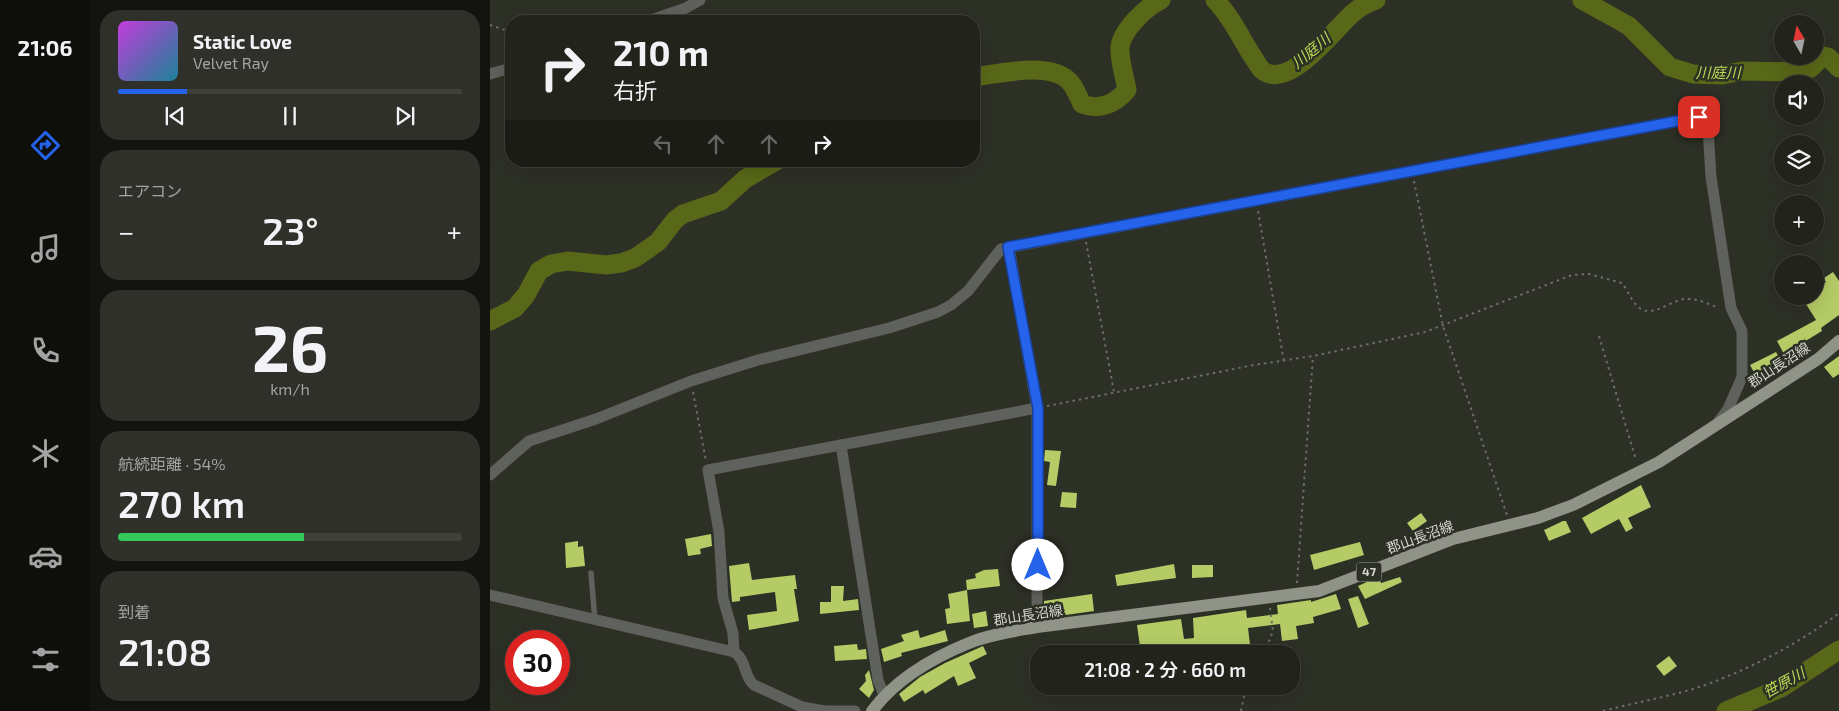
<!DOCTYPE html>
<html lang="ja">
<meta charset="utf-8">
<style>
body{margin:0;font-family:"Exo 2","Noto Sans JP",sans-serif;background:#2e3029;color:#f1f3f6;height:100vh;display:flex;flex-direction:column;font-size:19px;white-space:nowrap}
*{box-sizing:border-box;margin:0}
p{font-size:16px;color:#a2a4a3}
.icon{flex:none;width:28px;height:28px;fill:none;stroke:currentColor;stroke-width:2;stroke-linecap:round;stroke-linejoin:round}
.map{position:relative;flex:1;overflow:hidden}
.side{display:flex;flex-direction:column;gap:10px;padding:10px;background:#13140f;width:400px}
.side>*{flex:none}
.top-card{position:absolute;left:15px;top:15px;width:475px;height:152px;border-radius:20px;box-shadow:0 5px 20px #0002,0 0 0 1px #3f413b;background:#22241c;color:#f1f3f6;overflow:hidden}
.needle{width:32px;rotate:351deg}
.buttons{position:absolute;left:1284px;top:15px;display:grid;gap:10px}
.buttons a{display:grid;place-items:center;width:50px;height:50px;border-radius:50%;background:#22241c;box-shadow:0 5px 20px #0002,0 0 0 1px #3f413b;font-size:25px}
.speed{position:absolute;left:15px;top:630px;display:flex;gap:10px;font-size:25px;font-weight:700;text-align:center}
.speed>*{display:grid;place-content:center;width:65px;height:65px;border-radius:50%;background:#22241c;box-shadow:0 5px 20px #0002,0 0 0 1px #3f413b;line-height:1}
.speed .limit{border:8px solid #d22;background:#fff;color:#111}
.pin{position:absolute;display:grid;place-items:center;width:42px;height:42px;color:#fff;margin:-21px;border-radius:10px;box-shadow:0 2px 8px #0006}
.me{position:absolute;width:55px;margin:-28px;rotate:0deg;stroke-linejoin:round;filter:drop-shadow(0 0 4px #0008)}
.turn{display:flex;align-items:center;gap:18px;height:105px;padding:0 25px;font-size:22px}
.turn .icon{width:65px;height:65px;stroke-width:2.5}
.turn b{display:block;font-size:35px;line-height:42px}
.lanes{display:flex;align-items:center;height:48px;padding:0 25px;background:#0003;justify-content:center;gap:25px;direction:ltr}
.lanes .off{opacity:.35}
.big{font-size:38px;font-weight:600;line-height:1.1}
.side .widget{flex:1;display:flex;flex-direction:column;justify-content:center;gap:8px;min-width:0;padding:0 18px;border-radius:20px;background:#2e3029}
.side .dial{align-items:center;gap:0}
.dial b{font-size:65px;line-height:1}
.song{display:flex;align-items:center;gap:15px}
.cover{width:60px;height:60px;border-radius:8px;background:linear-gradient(135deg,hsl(290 70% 55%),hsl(190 70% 35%))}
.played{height:5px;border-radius:2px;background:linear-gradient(90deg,#2563eb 20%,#3f413b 20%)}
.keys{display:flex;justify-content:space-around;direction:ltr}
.heat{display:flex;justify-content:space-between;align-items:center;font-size:28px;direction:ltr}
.charge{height:8px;border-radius:4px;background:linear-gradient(90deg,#34c759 54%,#3f413b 0)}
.trip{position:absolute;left:540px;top:645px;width:270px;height:50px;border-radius:20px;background:#22241c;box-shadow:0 5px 20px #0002,0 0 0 1px #3f413b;font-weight:600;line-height:50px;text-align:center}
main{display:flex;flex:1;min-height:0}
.dock{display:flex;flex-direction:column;width:90px;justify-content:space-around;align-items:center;background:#0e0e0b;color:#a2a4a3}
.dock .icon{width:35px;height:35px}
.dock .selected{color:#2563eb}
.dock b{font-size:22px;color:#f1f3f6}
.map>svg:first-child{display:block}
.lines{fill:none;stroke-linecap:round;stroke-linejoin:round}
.river{stroke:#596818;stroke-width:19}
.building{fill:#b4cb66}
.path{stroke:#6c6f65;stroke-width:2;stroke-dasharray:2.5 4;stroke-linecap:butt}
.lane{stroke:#5f615c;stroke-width:5.5}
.street{stroke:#5f615c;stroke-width:11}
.primary{stroke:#909388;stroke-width:12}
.route-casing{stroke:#184099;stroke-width:12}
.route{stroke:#2563eb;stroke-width:9}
.labels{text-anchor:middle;stroke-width:5;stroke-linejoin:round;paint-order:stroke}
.shield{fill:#2d3025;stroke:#a3a59d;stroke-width:1}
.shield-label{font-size:12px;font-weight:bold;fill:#d5d7d0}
.street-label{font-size:14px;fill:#d5d7d0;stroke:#2d3025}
.water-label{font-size:15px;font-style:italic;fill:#bed955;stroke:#2d3025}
</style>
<main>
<nav class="dock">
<b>21:06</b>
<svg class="icon selected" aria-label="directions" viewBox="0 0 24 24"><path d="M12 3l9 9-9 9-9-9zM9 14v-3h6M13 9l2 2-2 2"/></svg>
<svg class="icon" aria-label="music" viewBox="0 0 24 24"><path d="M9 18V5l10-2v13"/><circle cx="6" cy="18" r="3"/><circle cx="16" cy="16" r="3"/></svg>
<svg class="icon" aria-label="phone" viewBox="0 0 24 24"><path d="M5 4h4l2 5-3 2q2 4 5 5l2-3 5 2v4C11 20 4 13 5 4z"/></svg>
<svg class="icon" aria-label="climate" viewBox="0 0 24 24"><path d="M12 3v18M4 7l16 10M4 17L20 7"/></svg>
<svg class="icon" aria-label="car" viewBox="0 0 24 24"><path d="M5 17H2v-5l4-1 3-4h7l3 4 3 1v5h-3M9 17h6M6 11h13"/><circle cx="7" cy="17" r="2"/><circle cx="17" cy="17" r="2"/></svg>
<svg class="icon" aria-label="filters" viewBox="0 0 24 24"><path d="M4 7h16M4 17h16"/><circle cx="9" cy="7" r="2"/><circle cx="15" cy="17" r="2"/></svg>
</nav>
<section class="side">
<div class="widget">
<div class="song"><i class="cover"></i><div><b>Static Love</b><p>Velvet Ray</p></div></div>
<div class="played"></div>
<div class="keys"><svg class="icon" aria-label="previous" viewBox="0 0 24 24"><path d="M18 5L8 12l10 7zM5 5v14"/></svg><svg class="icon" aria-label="pause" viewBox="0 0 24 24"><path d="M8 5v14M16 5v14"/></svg><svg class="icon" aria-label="next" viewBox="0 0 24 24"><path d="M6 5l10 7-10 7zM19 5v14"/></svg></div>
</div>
<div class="widget"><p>エアコン</p>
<div class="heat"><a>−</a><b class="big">23°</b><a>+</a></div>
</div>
<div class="widget dial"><b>26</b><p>km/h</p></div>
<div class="widget"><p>航続距離 · 54%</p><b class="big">270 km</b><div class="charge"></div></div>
<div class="widget"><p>到着</p><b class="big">21:08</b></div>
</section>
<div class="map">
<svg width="1349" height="711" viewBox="0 0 1349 711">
<rect width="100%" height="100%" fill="#2d3025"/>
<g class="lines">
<g class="river">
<path d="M 725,0 C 740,15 750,36 761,54 C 765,59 768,66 772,70 C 799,92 845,28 863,13 C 870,7 877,3 886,0"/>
<polyline points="1092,0 1139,26 1180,67 1203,74 1232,75 1252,71 1312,72 1321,68 1333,56 1338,57 1349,68"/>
<path d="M 484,77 C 509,74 559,61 579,81 C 585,87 588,96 592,104 C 609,111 625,104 637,90 C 635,77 629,60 630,47 C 632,30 656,7 671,0"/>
<polyline points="0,321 25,308 36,295 49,271 61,264 78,261 116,265 131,263 145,258 168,242 185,220 193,214 231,201 255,179 286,161"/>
<polyline points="1236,711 1291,688 1349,650"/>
</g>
</g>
<g class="building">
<polygon points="1343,272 1349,281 1349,315 1331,328 1332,331 1294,354 1287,341 1326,320 1311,296 1325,296 1325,289 1336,282 1334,278"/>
<polygon points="1286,352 1292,363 1266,376 1260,365"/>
<polygon points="1349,356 1349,374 1343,378 1334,367"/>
<polygon points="555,450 571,451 566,486 557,485 560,462 554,461"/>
<polygon points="1151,485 1161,507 1138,518 1143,528 1136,532 1129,519 1101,534 1092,518"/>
<polygon points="572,492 587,493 586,508 570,507"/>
<polygon points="931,513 937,521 923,531 917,523"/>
<polygon points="1073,521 1076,521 1081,532 1059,541 1054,530"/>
<polygon points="221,534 222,546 210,549 211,554 198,556 195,539"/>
<polygon points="88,541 88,547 93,546 95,566 76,568 75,543"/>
<polygon points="870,542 874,555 824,570 820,555"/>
<polygon points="259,563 262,580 305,575 307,589 304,589 309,621 259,630 257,615 287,611 285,592 250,597 250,601 242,602 239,566"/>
<polygon points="684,564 686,578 627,586 625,575"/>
<polygon points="702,565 723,565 723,577 702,578"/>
<polygon points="508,569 510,586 477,590 476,580 486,578 485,574 494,570"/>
<polygon points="888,577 891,583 910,577 912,582 875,599 868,586"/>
<polygon points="341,586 354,586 353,601 368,599 369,610 330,614 330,602 341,602"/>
<polygon points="477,590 480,621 457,624 455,609 460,608 458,594"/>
<polygon points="602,594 604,611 554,618 554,601"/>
<polygon points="846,594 851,609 823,617 824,623 806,626 808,639 792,641 790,624 758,628 761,653 748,654 746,646 690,654 651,654 647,625 691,619 694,639 704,638 703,618 756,610 757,618 788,614 787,605 821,600 821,602"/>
<polygon points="868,596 879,624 868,628 858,599"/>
<polygon points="496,611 498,626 484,628 482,614"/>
<polygon points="428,630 430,638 455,630 458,641 411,653 412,656 394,662 391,649 414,641 411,635"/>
<polygon points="367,644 368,650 376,649 377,659 345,661 344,646"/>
<polygon points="493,646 497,654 479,663 486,678 468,686 464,676 435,694 433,690 414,702 409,694 430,677 455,663"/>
<polygon points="1179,656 1187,666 1174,676 1166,666"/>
<polygon points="379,670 384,690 379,698 369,689 376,681 375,675"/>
</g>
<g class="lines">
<g class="path">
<polyline points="0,25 21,32"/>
<polyline points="924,181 953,326 1017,515"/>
<polyline points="768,211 794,362"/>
<polyline points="596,242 624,392"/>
<polyline points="1109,336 1146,460"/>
<polyline points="203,392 216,461"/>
<path d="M 557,406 L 764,365 L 823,356 L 935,332 L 1082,275 L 1099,274 L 1132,283 C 1138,291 1142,303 1151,309 C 1164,317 1181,300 1195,299 C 1207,298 1218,304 1229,308"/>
<polyline points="807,583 823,356"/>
<polyline points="774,654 783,631 780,608"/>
<polyline points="751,711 756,686"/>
<path d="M 1113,711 C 1143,703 1173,698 1203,689 C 1251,674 1309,644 1349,613"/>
</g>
<polyline class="lane" points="101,573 105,621"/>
<g class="street">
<polyline points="158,21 196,8 210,0"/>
<polyline points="0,74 21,68"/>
<polyline points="519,247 547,408 547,627"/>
<polyline points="351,445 388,680 394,695"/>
<polyline points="0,475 39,441 106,419 201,381 268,360 399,328 448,312 461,305 478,291 511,249 1209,117 1214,118 1218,128 1221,177 1241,308 1252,331 1252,377 1238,409 1229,421"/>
<path d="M 0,595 L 244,652 C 257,660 253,676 264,685 L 312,707 L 335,711"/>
<polyline points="244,652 243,633 233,598 229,532 218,470 547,408"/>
<polyline points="337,711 365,711"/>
</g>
<path class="primary" d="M 382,711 C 406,679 442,658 479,643 C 500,634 525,631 547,627 L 829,591 L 963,539 L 1048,518 L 1083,505 L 1169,462 L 1328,359 L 1349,341"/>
</g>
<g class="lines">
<defs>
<polyline id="route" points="548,565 548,408 518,247 1209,117"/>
</defs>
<use href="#route" class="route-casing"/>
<use href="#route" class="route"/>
</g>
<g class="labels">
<rect class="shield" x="866.5" y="562.5" width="25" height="19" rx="4"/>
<g class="shield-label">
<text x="879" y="576">47</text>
</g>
<g class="street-label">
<text transform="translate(1289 365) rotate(-33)" y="5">郡山長沼線</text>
<text transform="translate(930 537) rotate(-20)" y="5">郡山長沼線</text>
<text transform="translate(538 615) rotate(-9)" y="5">郡山長沼線</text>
</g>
<g class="water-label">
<text transform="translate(821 51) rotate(-40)" y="5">川庭川</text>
<text x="1228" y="78">川庭川</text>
<text transform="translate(1294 683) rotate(-29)" y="5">笹原川</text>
</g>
</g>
</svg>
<div class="buttons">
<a><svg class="needle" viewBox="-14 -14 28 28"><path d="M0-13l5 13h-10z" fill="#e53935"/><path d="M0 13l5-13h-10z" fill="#a2a4a3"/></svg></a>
<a><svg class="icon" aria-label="sound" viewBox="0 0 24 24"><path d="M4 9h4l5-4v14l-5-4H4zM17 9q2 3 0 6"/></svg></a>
<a><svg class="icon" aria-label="layers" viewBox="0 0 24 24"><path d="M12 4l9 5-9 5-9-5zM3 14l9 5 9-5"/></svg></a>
<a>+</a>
<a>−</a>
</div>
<div class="speed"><div class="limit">30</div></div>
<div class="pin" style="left:1209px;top:117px;background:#d93025"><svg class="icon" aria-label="arrive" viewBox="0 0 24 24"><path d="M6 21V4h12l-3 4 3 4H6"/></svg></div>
<svg class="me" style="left:548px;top:565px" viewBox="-20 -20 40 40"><circle r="19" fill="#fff"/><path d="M0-13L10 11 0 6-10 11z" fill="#2563eb"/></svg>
<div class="trip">21:08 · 2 分 · 660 m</div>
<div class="top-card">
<div class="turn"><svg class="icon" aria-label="right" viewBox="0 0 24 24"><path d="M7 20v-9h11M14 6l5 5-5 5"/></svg><div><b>210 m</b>右折</div></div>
<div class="lanes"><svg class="icon off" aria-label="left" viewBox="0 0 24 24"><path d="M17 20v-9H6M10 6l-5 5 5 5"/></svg><svg class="icon off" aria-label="ahead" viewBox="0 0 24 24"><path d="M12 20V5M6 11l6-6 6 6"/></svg><svg class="icon off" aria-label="ahead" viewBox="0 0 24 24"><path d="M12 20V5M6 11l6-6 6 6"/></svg><svg class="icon" aria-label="right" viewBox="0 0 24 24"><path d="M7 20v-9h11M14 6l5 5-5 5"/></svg></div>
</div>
</div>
</main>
